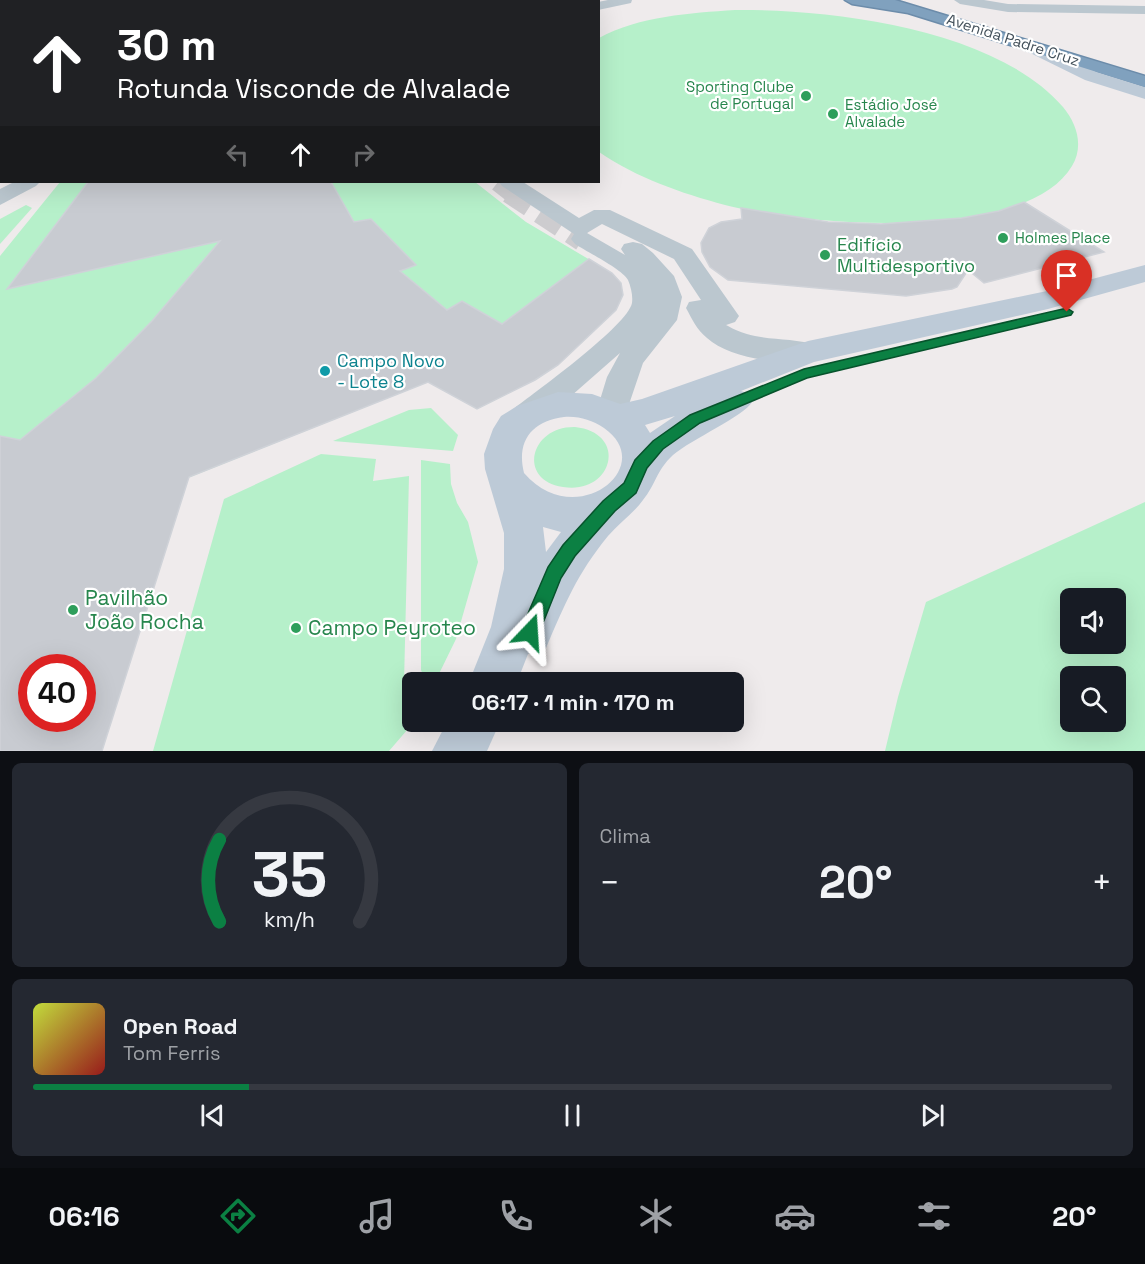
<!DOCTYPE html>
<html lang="pt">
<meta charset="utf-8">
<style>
body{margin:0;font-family:"Space Grotesk",sans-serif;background:#242831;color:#f1f3f6;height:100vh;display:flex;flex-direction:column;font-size:22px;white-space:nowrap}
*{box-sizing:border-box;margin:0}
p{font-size:20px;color:#9ea1a6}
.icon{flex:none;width:33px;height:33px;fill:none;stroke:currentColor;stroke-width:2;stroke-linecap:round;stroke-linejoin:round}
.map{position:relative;height:751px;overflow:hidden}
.sheet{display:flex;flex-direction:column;gap:12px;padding:12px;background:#0d0f14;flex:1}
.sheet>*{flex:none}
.top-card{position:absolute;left:0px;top:0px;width:600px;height:183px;box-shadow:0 6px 24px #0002;background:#202124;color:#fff;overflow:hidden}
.controls{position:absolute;left:1060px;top:588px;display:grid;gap:12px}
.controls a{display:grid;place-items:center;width:66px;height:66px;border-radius:9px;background:#171b24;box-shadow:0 6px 24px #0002;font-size:30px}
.speed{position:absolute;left:18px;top:654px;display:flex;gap:12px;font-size:30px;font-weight:700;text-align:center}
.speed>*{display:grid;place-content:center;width:78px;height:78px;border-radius:50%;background:#171b24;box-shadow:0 6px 24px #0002;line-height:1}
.speed .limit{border:9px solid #d22;background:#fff;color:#111}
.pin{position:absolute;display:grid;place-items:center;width:51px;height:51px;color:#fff;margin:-62px -26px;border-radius:50% 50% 50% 0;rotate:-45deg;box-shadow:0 0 6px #0007}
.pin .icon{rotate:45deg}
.me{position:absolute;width:66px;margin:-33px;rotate:20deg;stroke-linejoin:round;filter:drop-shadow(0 0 4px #0008)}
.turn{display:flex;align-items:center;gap:21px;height:126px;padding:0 18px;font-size:27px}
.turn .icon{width:78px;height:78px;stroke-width:2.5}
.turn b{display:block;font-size:42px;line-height:51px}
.lanes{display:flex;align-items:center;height:57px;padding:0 18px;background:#0003;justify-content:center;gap:30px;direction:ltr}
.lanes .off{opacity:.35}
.big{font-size:45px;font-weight:700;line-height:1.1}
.sheet .tile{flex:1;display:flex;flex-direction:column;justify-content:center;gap:9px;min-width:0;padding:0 21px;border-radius:9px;background:#242831}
.sheet .dial{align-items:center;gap:0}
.dial svg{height:156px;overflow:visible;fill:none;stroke:#363941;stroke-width:7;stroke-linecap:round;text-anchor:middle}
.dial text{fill:#f1f3f6;stroke:none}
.song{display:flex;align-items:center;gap:18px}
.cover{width:72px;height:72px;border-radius:9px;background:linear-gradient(135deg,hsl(70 70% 55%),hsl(0 70% 35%))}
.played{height:6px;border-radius:3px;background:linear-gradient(90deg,#0b8043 20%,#363941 20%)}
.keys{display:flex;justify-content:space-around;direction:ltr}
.heat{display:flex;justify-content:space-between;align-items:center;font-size:33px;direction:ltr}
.sheet .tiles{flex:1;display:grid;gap:12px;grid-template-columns:1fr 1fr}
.tile:last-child{grid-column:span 2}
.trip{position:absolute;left:402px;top:672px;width:342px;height:60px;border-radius:9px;background:#171b24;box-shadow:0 6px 24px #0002;font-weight:700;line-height:60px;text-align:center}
.tabs{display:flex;height:96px;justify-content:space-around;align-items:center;background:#090b0e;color:#9ea1a6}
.tabs .icon{width:42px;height:42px}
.tabs .active{color:#0b8043}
.tabs b{font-size:27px;color:#f1f3f6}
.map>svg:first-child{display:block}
.green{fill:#b6f0ca;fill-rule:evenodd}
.building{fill:#c8cbd1;stroke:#cfd2d8;stroke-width:1.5;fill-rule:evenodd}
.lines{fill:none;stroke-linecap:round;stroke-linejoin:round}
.street-tunnel-far1{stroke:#cdcccf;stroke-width:19;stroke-dasharray:19 10;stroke-linecap:butt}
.street-tunnel{stroke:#cdcccf;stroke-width:25;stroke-dasharray:25 12;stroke-linecap:butt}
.highway-casing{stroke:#6c8caa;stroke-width:3}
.street{fill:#bbc7cf;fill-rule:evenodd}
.secondary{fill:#bdcad7;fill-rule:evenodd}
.highway{fill:#80a1be;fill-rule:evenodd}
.rail{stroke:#adb1b7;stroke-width:2}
.route{fill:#0b8043;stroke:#07532c;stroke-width:1.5}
.leisure-dot{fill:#2e9e5b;stroke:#fff;stroke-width:2}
.culture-dot{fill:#0f9aa8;stroke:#fff;stroke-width:2}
.labels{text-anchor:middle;stroke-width:4.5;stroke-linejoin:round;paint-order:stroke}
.far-street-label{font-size:15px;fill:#43505a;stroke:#fff}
.far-leisure-label{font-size:15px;fill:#27864d;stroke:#fff;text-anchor:start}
.leisure-label{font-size:18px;fill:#27864d;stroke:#fff;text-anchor:start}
.culture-label{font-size:18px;fill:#0d838f;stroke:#fff;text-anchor:start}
.near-leisure-label{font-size:21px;fill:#27864d;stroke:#fff;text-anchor:start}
</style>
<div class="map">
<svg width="1145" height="751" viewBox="0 0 1145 751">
<rect width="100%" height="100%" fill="#efebec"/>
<g class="green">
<path d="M 735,10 C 832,9 996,29 1063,107 C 1077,124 1084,146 1072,166 C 1025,245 801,225 725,205 C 681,193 637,178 599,152 L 599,38 C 640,16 690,13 735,10 Z"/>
<polygon points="60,182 475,182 526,222 612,273 621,283 623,295 616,310 558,365 535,380 477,409 428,382 0,553 0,256"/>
<polygon points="26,205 32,208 0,244 0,219"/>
<polygon points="431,408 458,435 453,451 333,441 409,410"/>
<path d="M 575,427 C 629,433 613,495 563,487 C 517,480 530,426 575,427 Z"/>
<polygon points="321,454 376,459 373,481 409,476 404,683 405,674 412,700 414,722 389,751 153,751 224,499"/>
<polygon points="421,460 450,464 451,484 457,503 468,522 478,562 456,639 435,682 426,682 421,670"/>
<path d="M 1145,502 L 1145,751 L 885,751 L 898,697 L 926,602 ZM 1071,598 L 1116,598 L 1116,644 L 1071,644 ZM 1071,676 L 1116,676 L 1116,722 L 1071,722 Z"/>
</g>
<g class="building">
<path d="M 88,182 L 331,182 L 354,222 L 371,219 L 416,265 L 400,271 L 447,310 L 462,301 L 502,324 L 589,259 L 612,273 L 621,283 L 623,295 L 616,310 L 558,365 L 535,380 L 477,409 L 428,382 L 189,477 L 102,751 L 0,751 L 0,436 L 20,440 L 96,378 L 152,321 L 220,241 L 7,289 ZM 32,668 L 82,668 L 82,718 L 32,718 Z"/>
<polygon points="1024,202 1104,252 984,283 968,270 957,287 952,289 906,296 728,280 710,267 702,252 701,243 709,228 721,222 742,219 741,208 828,222 881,224 962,218 999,211"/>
</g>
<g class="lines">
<polyline class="street-tunnel-far1" points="498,182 512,193"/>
<polyline class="street-tunnel" points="510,191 583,239"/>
<defs>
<polygon id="highway" points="845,0 895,0 1145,76 1145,87 908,13 852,4"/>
</defs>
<use href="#highway" class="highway-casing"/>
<g class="street">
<polygon points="160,0 172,0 159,2"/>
<polygon points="608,0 632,0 631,3 598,10 598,2"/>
<polygon points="954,0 984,0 1008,4 1145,6 1145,14 1008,12 960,4"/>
<rect x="0" y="14" width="2" height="8"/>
<rect x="0" y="43" width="2" height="10"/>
<polygon points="14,182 40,182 36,186 0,205 0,189"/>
<path d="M 499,182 L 523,182 L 579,218 L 594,210 L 610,210 L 692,249 L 739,316 L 735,322 L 726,325 L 728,326 C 758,343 787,336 818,345 L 822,352 L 818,359 C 789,367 730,359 707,338 C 697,330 692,319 686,308 L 689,302 L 701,300 L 674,259 L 602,224 L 587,233 L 625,255 L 621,249 L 624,244 L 633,242 L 642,244 L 653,253 L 674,276 L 682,297 L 677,320 L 643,363 L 623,422 L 612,425 L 601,422 L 596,413 L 607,377 L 620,353 L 538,425 L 527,428 L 516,425 L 511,416 L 516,407 C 537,391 628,325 632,303 C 633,296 631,287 628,280 C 622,269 587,252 575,244 L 571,239 L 574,234 L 502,186 Z"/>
</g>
<g class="secondary">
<polygon points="1024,39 1097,72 1145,87 1145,99 1085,80 1018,47 1016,44 1018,41"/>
<path d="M 1145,265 L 1145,282 L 1048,309 L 814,362 L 741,391 L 747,393 L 752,402 C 744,416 692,439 673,455 C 656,471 656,484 643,500 C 633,514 619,523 608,536 C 577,574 565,604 546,648 L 528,654 L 517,682 L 469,682 L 491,627 L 504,569 L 504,533 L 485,469 L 484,454 L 493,429 L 501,416 L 517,406 L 558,392 L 592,394 L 620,404 L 642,399 L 808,341 L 1047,291 ZM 675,416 L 650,433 L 645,425 ZM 564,417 C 580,416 591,420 604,428 C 659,466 576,533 524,473 C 516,441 532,421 564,417 ZM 543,527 L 561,532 L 546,552 Z"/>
<polygon points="447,722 500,722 487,751 432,751"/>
</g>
<use href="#highway" class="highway"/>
<g class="rail">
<polyline points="270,2 283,0"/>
<polyline points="287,2 300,0"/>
<polyline points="356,2 369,0"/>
<polyline points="373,2 386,0"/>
</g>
</g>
<polygon class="route" points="1067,308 1073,312 1071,315 807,378 700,423 663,449 647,468 636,493 615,511 575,556 561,578 537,638 530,641 523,638 520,632 523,625 548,567 563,545 603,501 624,483 635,460 653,441 690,415 804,369"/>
<g class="leisure-dot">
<circle cx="806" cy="96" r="6"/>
<circle cx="833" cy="114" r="6"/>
<circle cx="1003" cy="238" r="6"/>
<circle cx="825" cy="255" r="6"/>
<circle cx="73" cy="610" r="6"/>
<circle cx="296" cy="628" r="6"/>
</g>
<circle class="culture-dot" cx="325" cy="371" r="6"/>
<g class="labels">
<g class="far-street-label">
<text transform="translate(1013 40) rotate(18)" y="5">Avenida Padre Cruz</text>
</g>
<g class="far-leisure-label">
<text x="794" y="92" text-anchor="end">Sporting Clube<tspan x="794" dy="17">de Portugal</tspan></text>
<text x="845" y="110">Estádio José<tspan x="845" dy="17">Alvalade</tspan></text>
<text x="1015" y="243">Holmes Place</text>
</g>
<g class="leisure-label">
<text x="837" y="251">Edifício<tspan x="837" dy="21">Multidesportivo</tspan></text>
</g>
<g class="culture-label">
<text x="337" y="367">Campo Novo<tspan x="337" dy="21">- Lote 8</tspan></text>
</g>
<g class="near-leisure-label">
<text x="85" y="605">Pavilhão<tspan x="85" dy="24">João Rocha</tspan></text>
<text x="308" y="635">Campo Peyroteo</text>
</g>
</g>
</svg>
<div class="controls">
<a><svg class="icon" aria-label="sound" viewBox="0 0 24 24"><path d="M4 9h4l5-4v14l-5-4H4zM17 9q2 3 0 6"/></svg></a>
<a><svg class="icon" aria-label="search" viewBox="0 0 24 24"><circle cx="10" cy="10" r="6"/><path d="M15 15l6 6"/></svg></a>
</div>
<div class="speed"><div class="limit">40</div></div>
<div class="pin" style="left:1067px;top:312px;background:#d93025"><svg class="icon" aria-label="arrive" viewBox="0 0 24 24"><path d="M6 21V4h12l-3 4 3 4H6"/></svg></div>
<svg class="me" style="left:530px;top:632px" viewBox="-20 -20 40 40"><path d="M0-17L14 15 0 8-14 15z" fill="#0b8043" stroke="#fff" stroke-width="4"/></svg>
<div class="trip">06:17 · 1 min · 170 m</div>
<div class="top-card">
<div class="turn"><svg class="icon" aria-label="ahead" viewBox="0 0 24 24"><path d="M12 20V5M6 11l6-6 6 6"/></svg><div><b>30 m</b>Rotunda Visconde de Alvalade</div></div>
<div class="lanes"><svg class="icon off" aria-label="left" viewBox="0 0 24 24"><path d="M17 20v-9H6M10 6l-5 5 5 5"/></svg><svg class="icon" aria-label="ahead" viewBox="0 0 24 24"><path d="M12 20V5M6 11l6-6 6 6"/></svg><svg class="icon off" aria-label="right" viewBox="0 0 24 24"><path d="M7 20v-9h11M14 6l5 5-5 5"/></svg></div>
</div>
</div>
<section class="sheet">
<div class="tiles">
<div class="tile dial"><svg viewBox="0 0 100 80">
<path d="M14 69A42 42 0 1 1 86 69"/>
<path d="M14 69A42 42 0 0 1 14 27" stroke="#0b8043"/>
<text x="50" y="56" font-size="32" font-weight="700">35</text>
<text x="50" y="72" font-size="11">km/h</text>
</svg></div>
<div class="tile"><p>Clima</p>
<div class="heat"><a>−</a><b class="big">20°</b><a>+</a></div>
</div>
<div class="tile">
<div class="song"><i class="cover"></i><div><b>Open Road</b><p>Tom Ferris</p></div></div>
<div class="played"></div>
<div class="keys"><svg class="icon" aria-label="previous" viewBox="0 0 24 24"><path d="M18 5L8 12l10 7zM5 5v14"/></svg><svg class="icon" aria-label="pause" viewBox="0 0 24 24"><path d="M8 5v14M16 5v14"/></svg><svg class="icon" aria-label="next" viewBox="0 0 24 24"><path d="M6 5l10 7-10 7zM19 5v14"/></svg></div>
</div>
</div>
</section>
<nav class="tabs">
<b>06:16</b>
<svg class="icon active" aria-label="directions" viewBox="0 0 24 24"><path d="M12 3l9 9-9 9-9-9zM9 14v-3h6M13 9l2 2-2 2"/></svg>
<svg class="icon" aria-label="music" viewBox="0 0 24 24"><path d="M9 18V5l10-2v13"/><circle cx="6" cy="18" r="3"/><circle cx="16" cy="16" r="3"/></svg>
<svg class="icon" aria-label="phone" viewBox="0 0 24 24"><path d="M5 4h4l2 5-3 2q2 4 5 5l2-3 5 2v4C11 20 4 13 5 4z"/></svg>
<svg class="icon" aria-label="climate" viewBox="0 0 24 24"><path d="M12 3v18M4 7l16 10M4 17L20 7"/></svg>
<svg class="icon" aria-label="car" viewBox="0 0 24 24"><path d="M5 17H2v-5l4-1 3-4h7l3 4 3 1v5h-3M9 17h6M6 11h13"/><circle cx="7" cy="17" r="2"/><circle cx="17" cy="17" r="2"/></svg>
<svg class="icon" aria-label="filters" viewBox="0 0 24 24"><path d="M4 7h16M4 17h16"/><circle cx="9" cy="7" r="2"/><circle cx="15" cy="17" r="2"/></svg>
<b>20°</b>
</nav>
